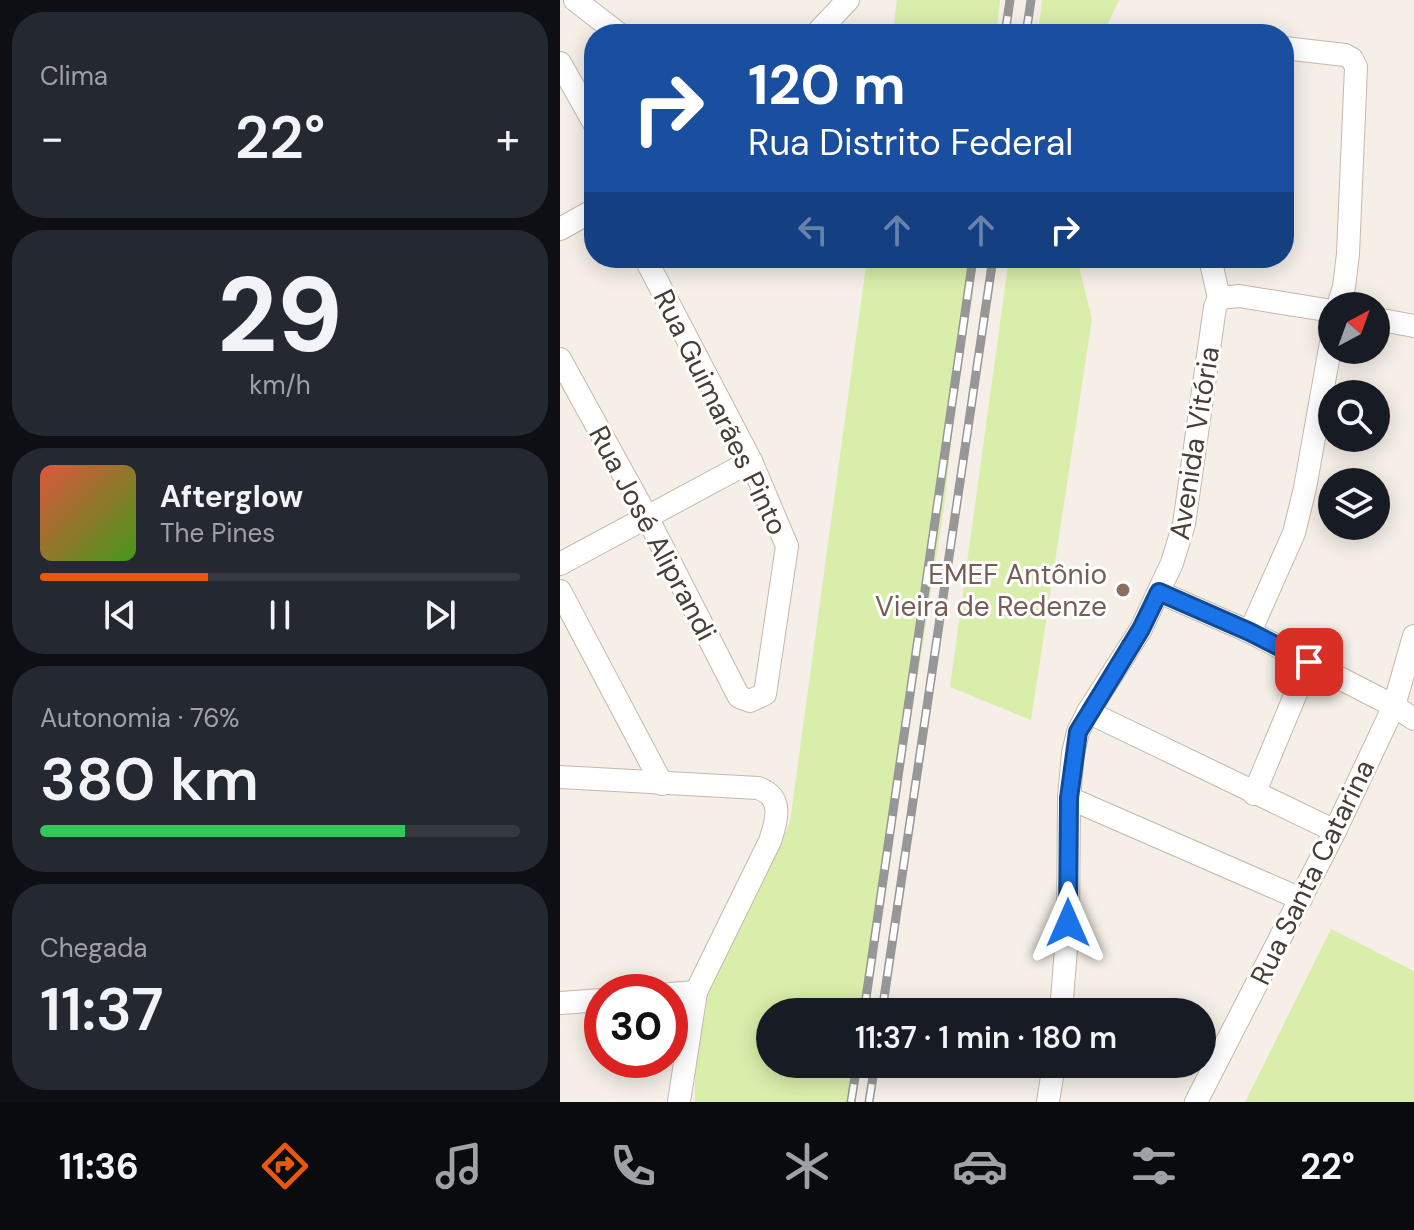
<!DOCTYPE html>
<html lang="pt">
<meta charset="utf-8">
<style>
body{margin:0;font-family:"DM Sans",sans-serif;background:#242831;color:#f1f3f6;height:100vh;display:flex;flex-direction:column;font-size:30px;white-space:nowrap}
*{box-sizing:border-box;margin:0}
p{font-size:26px;color:#9ea1a6}
.icon{flex:none;width:44px;height:44px;fill:none;stroke:currentColor;stroke-width:2;stroke-linecap:round;stroke-linejoin:round}
.map{position:relative;flex:1;overflow:hidden}
.details{display:flex;flex-direction:column;gap:12px;padding:12px;background:#0d0f14;width:560px}
.details>*{flex:none}
.banner{position:absolute;left:24px;top:24px;width:710px;height:244px;border-radius:32px;box-shadow:0 4px 20px #0003;background:#1a4fa0;color:#fff;overflow:hidden}
.needle{width:52px;rotate:41deg}
.tools{position:absolute;left:758px;top:292px;display:grid;gap:16px}
.tools a{display:grid;place-items:center;width:72px;height:72px;border-radius:50%;background:#171b24;box-shadow:0 4px 20px #0003;font-size:40px}
.speed{position:absolute;left:24px;top:974px;display:flex;gap:16px;font-size:40px;font-weight:700;text-align:center}
.speed>*{display:grid;place-content:center;width:104px;height:104px;border-radius:50%;background:#171b24;box-shadow:0 4px 20px #0003;line-height:1}
.speed .limit{border:12px solid #d22;background:#fff;color:#111}
.pin{position:absolute;display:grid;place-items:center;width:68px;height:68px;color:#fff;margin:-34px;border-radius:16px;box-shadow:0 4px 12px #0006}
.me{position:absolute;width:88px;margin:-44px;rotate:0deg;stroke-linejoin:round;filter:drop-shadow(0 0 6px #0008)}
.turn{display:flex;align-items:center;gap:28px;height:168px;padding:0 32px;font-size:36px}
.turn .icon{width:104px;height:104px;stroke-width:2.5}
.turn b{display:block;font-size:56px;line-height:68px}
.lanes{display:flex;align-items:center;height:76px;padding:0 32px;background:#0003;justify-content:center;gap:40px;direction:ltr}
.lanes .off{opacity:.35}
.big{font-size:60px;font-weight:600;line-height:1.1}
.details .tile{flex:1;display:flex;flex-direction:column;justify-content:center;gap:12px;min-width:0;padding:0 28px;border-radius:32px;background:#242831}
.details .dial{align-items:center;gap:0}
.dial b{font-size:104px;line-height:1}
.song{display:flex;align-items:center;gap:24px}
.cover{width:96px;height:96px;border-radius:12px;background:linear-gradient(135deg,hsl(10 70% 55%),hsl(100 70% 35%))}
.played{height:8px;border-radius:4px;background:linear-gradient(90deg,#ea580c 35%,#363941 35%)}
.keys{display:flex;justify-content:space-around;direction:ltr}
.heat{display:flex;justify-content:space-between;align-items:center;font-size:44px;direction:ltr}
.charge{height:12px;border-radius:6px;background:linear-gradient(90deg,#34c759 76%,#363941 0)}
.trip{position:absolute;left:196px;top:998px;width:460px;height:80px;border-radius:40px;background:#171b24;box-shadow:0 4px 20px #0003;font-weight:600;line-height:80px;text-align:center}
.menu{display:flex;height:128px;justify-content:space-around;align-items:center;background:#090b0e;color:#9ea1a6}
.menu .icon{width:56px;height:56px}
.menu .selected{color:#ea580c}
.menu b{font-size:36px;color:#f1f3f6}
main{display:flex;flex:1;min-height:0}
.map>svg:first-child{display:block}
.green{fill:#d9eeab}
.lines{fill:none;stroke-linecap:round;stroke-linejoin:round}
.minor-casing{stroke:#c5b8ab;stroke-width:24}
.minor{stroke:#fff;stroke-width:22}
.rail-casing{stroke:#979797;stroke-width:9}
.rail{stroke:#fff;stroke-width:6;stroke-dasharray:18;stroke-linecap:butt}
.route-casing{stroke:#114b97;stroke-width:20}
.route{stroke:#1a73e8;stroke-width:14}
.education-dot{fill:#8d6e63;stroke:#fff;stroke-width:3}
.labels{text-anchor:middle;stroke-width:6;stroke-linejoin:round;paint-order:stroke}
.street-label{font-size:28px;fill:#493e35;stroke:#fff}
.education-label{font-size:28px;fill:#785e54;stroke:#fff;text-anchor:end}
</style>
<main>
<section class="details">
<div class="tile"><p>Clima</p>
<div class="heat"><a>−</a><b class="big">22°</b><a>+</a></div>
</div>
<div class="tile dial"><b>29</b><p>km/h</p></div>
<div class="tile">
<div class="song"><i class="cover"></i><div><b>Afterglow</b><p>The Pines</p></div></div>
<div class="played"></div>
<div class="keys"><svg class="icon" aria-label="previous" viewBox="0 0 24 24"><path d="M18 5L8 12l10 7zM5 5v14"/></svg><svg class="icon" aria-label="pause" viewBox="0 0 24 24"><path d="M8 5v14M16 5v14"/></svg><svg class="icon" aria-label="next" viewBox="0 0 24 24"><path d="M6 5l10 7-10 7zM19 5v14"/></svg></div>
</div>
<div class="tile"><p>Autonomia · 76%</p><b class="big">380 km</b><div class="charge"></div></div>
<div class="tile"><p>Chegada</p><b class="big">11:37</b></div>
</section>
<div class="map">
<svg width="854" height="1102" viewBox="0 0 854 1102">
<rect width="100%" height="100%" fill="#f5efe7"/>
<g class="green">
<polygon points="337,0 440,0 436,34 333,34"/>
<polygon points="482,0 559,0 543,34 478,34"/>
<polygon points="307,258 411,258 384,508 305,1012 210,1012 210,1064 296,1064 291,1102 135,1102 135,1072 151,978 194,901 230,822"/>
<polygon points="449,258 517,258 532,319 471,720 390,687"/>
<polygon points="771,929 854,971 854,1102 685,1102"/>
</g>
<g class="lines">
<defs>
<g id="minor">
<polyline points="15,0 59,34"/>
<polyline points="256,34 288,0"/>
<polyline points="724,48 785,55 792,59 796,67 788,254 784,287 778,306"/>
<polyline points="0,63 34,123"/>
<polyline points="0,229 34,210"/>
<polyline points="650,258 659,298"/>
<polyline points="659,298 679,296 772,311"/>
<polyline points="816,319 854,326"/>
<polyline points="0,359 87,517 179,697 190,701 205,694 227,546 191,461 85,258"/>
<polyline points="0,564 191,461"/>
<polyline points="0,591 102,784"/>
<polyline points="599,592 690,632 834,706 854,719"/>
<polyline points="690,632 734,533 745,488 772,337"/>
<polyline points="528,712 775,831"/>
<path d="M 0,777 L 198,788 C 224,797 217,820 210,841 L 136,992 L 119,1102"/>
<polyline points="694,794 749,662"/>
<polyline points="509,798 741,899"/>
<polyline points="110,994 136,992"/>
<polyline points="0,1003 42,1000"/>
<polyline points="501,1012 508,923 509,798 513,753 518,732 528,712 581,629 612,563 624,524 655,307 659,298"/>
<polyline points="488,1102 494,1064"/>
<polyline points="636,1102 775,831 834,706 854,636"/>
</g>
</defs>
<use href="#minor" class="minor-casing"/>
<use href="#minor" class="minor"/>
<defs>
<g id="rail">
<polyline points="445,34 450,0"/>
<polyline points="466,34 471,0"/>
<polyline points="304,1012 413,258"/>
<polyline points="322,1012 433,258"/>
<polyline points="291,1102 297,1064"/>
<polyline points="309,1102 315,1064"/>
</g>
</defs>
<use href="#rail" class="rail-casing"/>
<use href="#rail" class="rail"/>
</g>
<g class="lines">
<defs>
<polyline id="route" points="508,923 509,798 518,732 581,629 599,592 690,632 749,662"/>
</defs>
<use href="#route" class="route-casing"/>
<use href="#route" class="route"/>
</g>
<circle class="education-dot" cx="563" cy="590" r="8"/>
<g class="labels">
<g class="street-label">
<text transform="translate(161 412) rotate(64)" y="10">Rua Guimarães Pinto</text>
<text transform="translate(634 443) rotate(-81)" y="10">Avenida Vitória</text>
<text transform="translate(93 533) rotate(62)" y="10">Rua José Aliprandi</text>
<text transform="translate(752 872) rotate(-64)" y="10">Rua Santa Catarina</text>
</g>
<g class="education-label">
<text x="547" y="584">EMEF Antônio<tspan x="547" dy="32">Vieira de Redenze</tspan></text>
</g>
</g>
</svg>
<div class="tools">
<a><svg class="needle" viewBox="-14 -14 28 28"><path d="M0-13l5 13h-10z" fill="#e53935"/><path d="M0 13l5-13h-10z" fill="#9ea1a6"/></svg></a>
<a><svg class="icon" aria-label="search" viewBox="0 0 24 24"><circle cx="10" cy="10" r="6"/><path d="M15 15l6 6"/></svg></a>
<a><svg class="icon" aria-label="layers" viewBox="0 0 24 24"><path d="M12 4l9 5-9 5-9-5zM3 14l9 5 9-5"/></svg></a>
</div>
<div class="speed"><div class="limit">30</div></div>
<div class="pin" style="left:749px;top:662px;background:#d93025"><svg class="icon" aria-label="arrive" viewBox="0 0 24 24"><path d="M6 21V4h12l-3 4 3 4H6"/></svg></div>
<svg class="me" style="left:508px;top:923px" viewBox="-20 -20 40 40"><path d="M0-17L14 15 0 8-14 15z" fill="#1a73e8" stroke="#fff" stroke-width="4"/></svg>
<div class="trip">11:37 · 1 min · 180 m</div>
<div class="banner">
<div class="turn"><svg class="icon" aria-label="right" viewBox="0 0 24 24"><path d="M7 20v-9h11M14 6l5 5-5 5"/></svg><div><b>120 m</b>Rua Distrito Federal</div></div>
<div class="lanes"><svg class="icon off" aria-label="left" viewBox="0 0 24 24"><path d="M17 20v-9H6M10 6l-5 5 5 5"/></svg><svg class="icon off" aria-label="ahead" viewBox="0 0 24 24"><path d="M12 20V5M6 11l6-6 6 6"/></svg><svg class="icon off" aria-label="ahead" viewBox="0 0 24 24"><path d="M12 20V5M6 11l6-6 6 6"/></svg><svg class="icon" aria-label="right" viewBox="0 0 24 24"><path d="M7 20v-9h11M14 6l5 5-5 5"/></svg></div>
</div>
</div>
</main>
<nav class="menu">
<b>11:36</b>
<svg class="icon selected" aria-label="directions" viewBox="0 0 24 24"><path d="M12 3l9 9-9 9-9-9zM9 14v-3h6M13 9l2 2-2 2"/></svg>
<svg class="icon" aria-label="music" viewBox="0 0 24 24"><path d="M9 18V5l10-2v13"/><circle cx="6" cy="18" r="3"/><circle cx="16" cy="16" r="3"/></svg>
<svg class="icon" aria-label="phone" viewBox="0 0 24 24"><path d="M5 4h4l2 5-3 2q2 4 5 5l2-3 5 2v4C11 20 4 13 5 4z"/></svg>
<svg class="icon" aria-label="climate" viewBox="0 0 24 24"><path d="M12 3v18M4 7l16 10M4 17L20 7"/></svg>
<svg class="icon" aria-label="car" viewBox="0 0 24 24"><path d="M5 17H2v-5l4-1 3-4h7l3 4 3 1v5h-3M9 17h6M6 11h13"/><circle cx="7" cy="17" r="2"/><circle cx="17" cy="17" r="2"/></svg>
<svg class="icon" aria-label="filters" viewBox="0 0 24 24"><path d="M4 7h16M4 17h16"/><circle cx="9" cy="7" r="2"/><circle cx="15" cy="17" r="2"/></svg>
<b>22°</b>
</nav>
